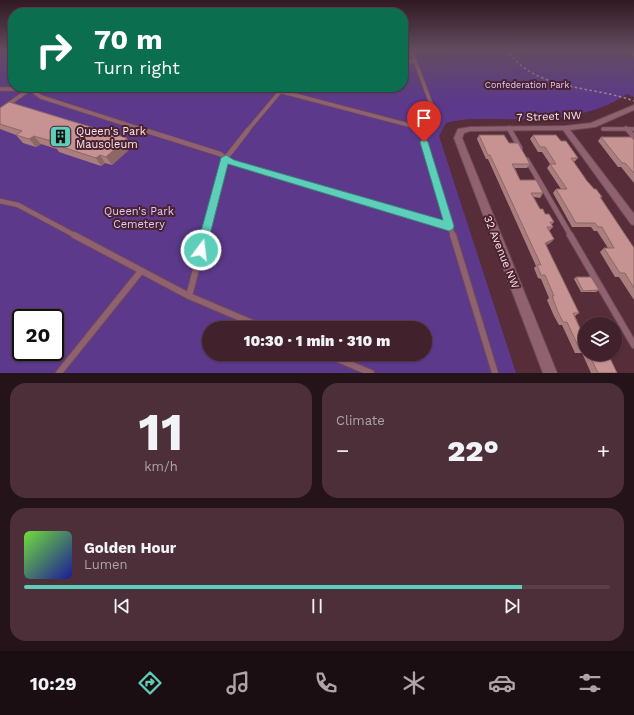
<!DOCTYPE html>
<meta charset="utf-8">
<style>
body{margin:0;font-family:"Work Sans",sans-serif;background:#4c2f38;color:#f1f3f6;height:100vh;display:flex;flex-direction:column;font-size:15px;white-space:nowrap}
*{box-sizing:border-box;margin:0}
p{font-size:13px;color:#aea4a9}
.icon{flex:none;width:22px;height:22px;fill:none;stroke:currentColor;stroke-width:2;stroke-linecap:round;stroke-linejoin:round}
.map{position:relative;height:373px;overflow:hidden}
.sheet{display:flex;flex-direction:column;gap:10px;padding:10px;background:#241318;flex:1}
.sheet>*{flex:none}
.banner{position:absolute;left:8px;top:8px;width:400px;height:84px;border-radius:16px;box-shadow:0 1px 3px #0004,0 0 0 1px #5a3f48;background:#0b6e4f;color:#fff;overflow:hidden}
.tools{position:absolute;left:578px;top:317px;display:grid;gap:8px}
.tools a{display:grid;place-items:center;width:44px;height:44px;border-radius:50%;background:#41222c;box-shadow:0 1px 3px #0004,0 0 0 1px #5a3f48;font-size:20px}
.speed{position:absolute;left:12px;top:309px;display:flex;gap:8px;font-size:20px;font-weight:700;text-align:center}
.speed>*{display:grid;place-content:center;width:52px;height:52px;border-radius:50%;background:#41222c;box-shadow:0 1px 3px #0004,0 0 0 1px #5a3f48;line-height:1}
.speed .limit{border:2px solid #111;border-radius:6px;background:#fff;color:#111}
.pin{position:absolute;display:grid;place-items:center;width:34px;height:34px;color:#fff;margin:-41px -17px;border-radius:50% 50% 50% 0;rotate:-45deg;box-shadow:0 0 4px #0007}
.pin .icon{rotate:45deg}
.me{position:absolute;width:44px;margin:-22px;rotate:15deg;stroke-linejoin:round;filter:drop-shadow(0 0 3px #0008)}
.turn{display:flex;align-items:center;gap:14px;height:84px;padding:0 20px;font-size:18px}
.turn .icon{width:52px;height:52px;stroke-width:2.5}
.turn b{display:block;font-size:28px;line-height:34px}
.big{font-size:30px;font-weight:800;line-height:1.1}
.sheet .card{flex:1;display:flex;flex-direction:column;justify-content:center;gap:6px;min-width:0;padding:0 14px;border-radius:16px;background:#4c2f38}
.sheet .dial{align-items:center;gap:0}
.dial b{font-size:52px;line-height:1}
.song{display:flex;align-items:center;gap:12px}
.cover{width:48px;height:48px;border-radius:6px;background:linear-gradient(135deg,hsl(100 70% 55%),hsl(240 70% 35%))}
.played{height:4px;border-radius:2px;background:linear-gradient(90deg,#5cceba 85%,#5a3f48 85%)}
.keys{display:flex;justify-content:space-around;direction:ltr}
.heat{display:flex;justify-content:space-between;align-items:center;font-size:22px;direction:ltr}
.sheet .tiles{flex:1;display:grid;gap:10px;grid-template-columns:1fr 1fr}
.card:last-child{grid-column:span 2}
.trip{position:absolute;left:202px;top:321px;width:230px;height:40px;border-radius:20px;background:#41222c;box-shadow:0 1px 3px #0004,0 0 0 1px #5a3f48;font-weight:800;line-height:40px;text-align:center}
.dock{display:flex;height:64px;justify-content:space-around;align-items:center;background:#1a0e12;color:#aea4a9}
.dock .icon{width:28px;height:28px}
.dock .current{color:#5cceba}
.dock b{font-size:18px;color:#f1f3f6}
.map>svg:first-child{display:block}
.green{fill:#5c398b;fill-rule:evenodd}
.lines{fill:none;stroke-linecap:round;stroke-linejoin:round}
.service-far2-casing{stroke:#6d4b57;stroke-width:5}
.service-far1-casing{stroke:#6d4b57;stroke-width:6}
.service-casing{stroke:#6d4b57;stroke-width:8}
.minor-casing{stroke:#6d4b57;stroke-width:2}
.path{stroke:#ab8b95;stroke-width:1.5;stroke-dasharray:2.5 2.5;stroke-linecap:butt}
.service-far2{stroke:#90616f;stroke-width:3.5}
.service-far1{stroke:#90616f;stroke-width:4.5}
.service{stroke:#90616f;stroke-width:6}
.minor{fill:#90616f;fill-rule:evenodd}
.wall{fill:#ab7e7e}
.shaded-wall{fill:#8b6766}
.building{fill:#c79392;stroke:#8b6766}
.route{fill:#5cceba;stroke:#3c8679}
.labels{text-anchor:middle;stroke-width:4;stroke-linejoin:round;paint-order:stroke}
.far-park-label{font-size:9px;fill:#dccbfe;stroke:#4b2330}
.street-label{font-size:11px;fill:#fde7ed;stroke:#4b2330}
.poi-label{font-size:11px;fill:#fde7ed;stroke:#4b2330;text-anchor:start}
.park-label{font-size:11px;fill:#dccbfe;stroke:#4b2330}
</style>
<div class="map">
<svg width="634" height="373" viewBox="0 0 634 373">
<rect width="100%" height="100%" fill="#572d3a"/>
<path class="green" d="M 0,50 L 13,50 L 13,87 L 403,87 L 403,50 L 634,50 L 634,97 L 627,94 C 589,120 541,120 497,119 C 479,119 463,118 446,123 L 439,136 L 516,373 L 0,373 ZM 21,318 L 55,318 L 55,352 L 21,352 ZM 209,328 L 425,328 L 425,354 L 209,354 Z"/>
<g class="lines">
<defs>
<g id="service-far2">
<polyline points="403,60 416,62"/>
<polyline points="264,87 420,128 427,125 433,109 411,50"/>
<polyline points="0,89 30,89 41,97 147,131"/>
<polyline points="0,110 33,87"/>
<polyline points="420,128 421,131"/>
<polyline points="509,128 511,131"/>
<polyline points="626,128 629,131"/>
<polyline points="603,129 634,129"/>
<polyline points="247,131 284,87"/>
</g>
<g id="service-far1">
<polyline points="144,130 220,154 226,158 248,130"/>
<polyline points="421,130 453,236"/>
<polyline points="510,130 520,148"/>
<polyline points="628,130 634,137"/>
<polyline points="527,160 571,236"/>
<polyline points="0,201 18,205 76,236"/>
<polyline points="205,236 226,158 231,162 449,226"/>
</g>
<g id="service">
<polyline points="74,235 189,296"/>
<polyline points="205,235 189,296 264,328"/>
<polyline points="453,235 495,373"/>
<polyline points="570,235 634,345"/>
<polyline points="326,354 371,373"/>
<polyline points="59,373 141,271"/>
</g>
<g id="minor">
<polygon points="628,50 634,50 634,56 632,55"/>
<polygon points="634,105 634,110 595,127 570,130 634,214 634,225 631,224 563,130 470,131 464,133 462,138 557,373 543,373 454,138 458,129 470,127 565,126 591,123"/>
</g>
</defs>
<use href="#service-far2" class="service-far2-casing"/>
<use href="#service-far1" class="service-far1-casing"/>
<use href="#service" class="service-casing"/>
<use href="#minor" class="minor-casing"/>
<path class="path" d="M 506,50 C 512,56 517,63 523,67 C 554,90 599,88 634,101"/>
<use href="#service-far2" class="service-far2"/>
<use href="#service-far1" class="service-far1"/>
<use href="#service" class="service"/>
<use href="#minor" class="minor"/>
</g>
<g class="wall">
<polygon points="0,108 132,147 112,165 105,163 101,166 59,152 57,149 41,144 36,147 23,143 16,135 0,129"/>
<polygon points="479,135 509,143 530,164 527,168 515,168 520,180 543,193 540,198 534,197 540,209 554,222 551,225 553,227 549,231 554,239 550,243 546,245 579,313 575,316 582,333 585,333 585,354 608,354 617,373 591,373 582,353 575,353 562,325 559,325 554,316 547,300 549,298 541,279 538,278 534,268 536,266 488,159 486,159 477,139"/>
<polygon points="533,135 561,141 578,158 574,162 587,181 602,197 601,198 634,248 634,300 619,277 615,277 600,252 604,248 608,248 597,231 594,231 591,227 572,227 553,193 556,189 561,189 547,168 550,164 542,152 538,152 530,139"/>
<polygon points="601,137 634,140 634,183 621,167 618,167 598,141"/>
<polygon points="576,277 599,290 596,292 581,292 574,279"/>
</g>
<g class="shaded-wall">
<polygon points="34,136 41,144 36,147 29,139"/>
<polygon points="127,138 132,147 112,165 106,157"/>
<polygon points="100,155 105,163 101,166 96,158"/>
<polygon points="554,239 550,243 542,247 545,243"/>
</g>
<g class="building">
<polygon points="9,102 127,138 106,157 100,155 96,158 53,144 55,142 34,136 29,139 16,135 22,131 0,124 0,108"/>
<polygon points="479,135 504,135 509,143 518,143 530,164 512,164 520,180 536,180 543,193 531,193 540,209 543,209 545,214 549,214 554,222 550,222 553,227 547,227 554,239 545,243 579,313 573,313 582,333 585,333 585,350 580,350 567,322 563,322 558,312 552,296 554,296 545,275 541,275 537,265 541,265 490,155 488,155"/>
<polygon points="533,135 556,135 561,141 566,141 578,158 571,158 587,181 594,189 596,189 602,197 600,197 634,248 634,288 625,273 620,273 604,248 614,248 602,227 598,227 595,223 576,223 556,189 567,189 550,164 556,164 545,147 540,147"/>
<polygon points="601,137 631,137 634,140 634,173 625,163 622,163"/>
<polygon points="576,277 591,277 599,290 583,291"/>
<polygon points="589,354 608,354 617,373 598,373"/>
</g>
<linearGradient id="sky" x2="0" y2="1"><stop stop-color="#301920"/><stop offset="0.49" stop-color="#634c60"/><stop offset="1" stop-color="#634c60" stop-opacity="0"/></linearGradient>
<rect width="634" height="102" fill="url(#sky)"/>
<polygon class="route" points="424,139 428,142 454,226 453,229 449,231 228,164 206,250 205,253 201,255 197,253 196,250 221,158 226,155 234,160 443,220 420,142"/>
<defs>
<symbol id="building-square" viewBox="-11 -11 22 22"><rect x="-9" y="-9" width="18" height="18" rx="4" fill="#5cceba" stroke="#4b2330"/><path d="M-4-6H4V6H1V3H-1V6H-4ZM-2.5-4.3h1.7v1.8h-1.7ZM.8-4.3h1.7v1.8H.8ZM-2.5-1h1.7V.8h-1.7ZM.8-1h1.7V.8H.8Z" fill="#111"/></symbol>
</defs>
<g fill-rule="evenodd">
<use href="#building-square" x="48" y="124" width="25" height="25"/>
</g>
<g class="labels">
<g class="far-park-label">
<text x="527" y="88">Confederation Park</text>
</g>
<g class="street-label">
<text transform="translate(549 116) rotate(-2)" y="4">7 Street NW</text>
<text transform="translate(502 252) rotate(68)" y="4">32 Avenue NW</text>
</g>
<g class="poi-label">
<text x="76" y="135">Queen's Park<tspan x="76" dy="13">Mausoleum</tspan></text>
</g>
<g class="park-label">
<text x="139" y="215">Queen's Park<tspan x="139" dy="13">Cemetery</tspan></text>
</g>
</g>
</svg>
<div class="tools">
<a><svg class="icon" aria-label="layers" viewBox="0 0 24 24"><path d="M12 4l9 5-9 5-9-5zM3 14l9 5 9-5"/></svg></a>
</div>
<div class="speed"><div class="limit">20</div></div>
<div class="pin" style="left:424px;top:142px;background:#d93025"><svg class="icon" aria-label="arrive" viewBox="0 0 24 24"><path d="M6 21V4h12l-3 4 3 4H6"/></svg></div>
<svg class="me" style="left:201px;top:250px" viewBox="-20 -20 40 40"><circle r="17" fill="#5cceba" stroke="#fff" stroke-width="3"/><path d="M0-11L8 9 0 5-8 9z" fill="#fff"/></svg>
<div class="trip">10:30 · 1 min · 310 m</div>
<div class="banner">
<div class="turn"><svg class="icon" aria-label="right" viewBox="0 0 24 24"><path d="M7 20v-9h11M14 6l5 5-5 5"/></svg><div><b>70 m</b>Turn right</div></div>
</div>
</div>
<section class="sheet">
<div class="tiles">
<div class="card dial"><b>11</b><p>km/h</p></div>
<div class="card"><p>Climate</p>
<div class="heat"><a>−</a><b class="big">22°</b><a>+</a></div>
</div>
<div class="card">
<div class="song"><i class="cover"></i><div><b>Golden Hour</b><p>Lumen</p></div></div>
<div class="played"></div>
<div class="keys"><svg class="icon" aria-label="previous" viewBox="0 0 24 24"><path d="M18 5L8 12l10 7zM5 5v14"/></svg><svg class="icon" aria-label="pause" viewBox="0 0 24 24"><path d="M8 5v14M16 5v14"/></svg><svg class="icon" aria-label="next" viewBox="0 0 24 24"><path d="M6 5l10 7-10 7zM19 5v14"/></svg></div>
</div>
</div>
</section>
<nav class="dock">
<b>10:29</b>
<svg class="icon current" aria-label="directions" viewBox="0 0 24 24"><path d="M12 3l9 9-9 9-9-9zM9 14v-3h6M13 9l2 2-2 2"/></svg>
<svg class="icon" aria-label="music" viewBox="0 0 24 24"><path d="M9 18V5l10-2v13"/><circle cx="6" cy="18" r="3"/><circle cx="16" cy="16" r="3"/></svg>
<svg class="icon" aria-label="phone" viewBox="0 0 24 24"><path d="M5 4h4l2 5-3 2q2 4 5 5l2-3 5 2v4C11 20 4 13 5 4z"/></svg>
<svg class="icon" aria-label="climate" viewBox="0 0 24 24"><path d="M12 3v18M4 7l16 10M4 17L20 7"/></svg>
<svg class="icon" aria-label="car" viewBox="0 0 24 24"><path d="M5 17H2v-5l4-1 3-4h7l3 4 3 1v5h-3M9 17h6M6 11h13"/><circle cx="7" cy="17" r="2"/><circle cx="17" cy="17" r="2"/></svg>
<svg class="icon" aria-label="filters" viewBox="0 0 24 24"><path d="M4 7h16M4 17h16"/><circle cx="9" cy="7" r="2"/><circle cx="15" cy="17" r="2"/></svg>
</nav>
